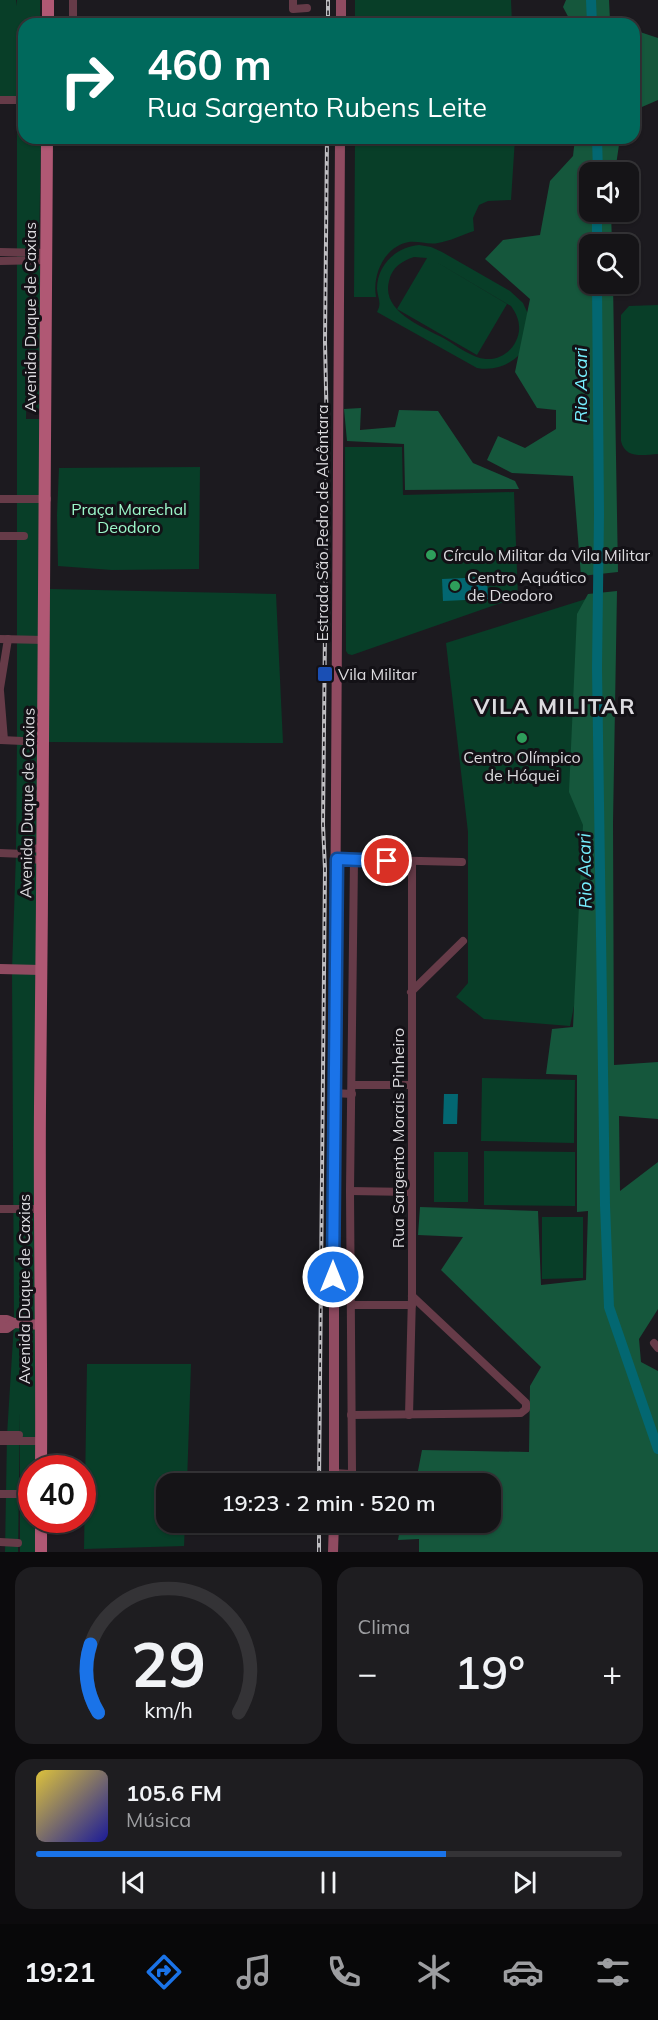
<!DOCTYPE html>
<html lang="pt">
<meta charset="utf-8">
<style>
body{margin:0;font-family:Mulish,sans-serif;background:#1e1d20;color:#f1f3f6;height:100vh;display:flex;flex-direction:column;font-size:22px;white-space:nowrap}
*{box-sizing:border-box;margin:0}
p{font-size:20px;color:#9d9ea1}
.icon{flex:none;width:33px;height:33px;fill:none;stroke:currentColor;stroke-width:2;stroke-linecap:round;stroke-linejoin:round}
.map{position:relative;height:1552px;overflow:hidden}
.panel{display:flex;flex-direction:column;gap:15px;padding:15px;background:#0c0b0d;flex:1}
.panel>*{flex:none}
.hud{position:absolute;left:18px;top:18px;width:622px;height:126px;border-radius:18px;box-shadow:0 2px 4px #0004,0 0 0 2px #343336;background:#00695c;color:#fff;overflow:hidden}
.buttons{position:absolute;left:579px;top:162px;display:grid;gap:12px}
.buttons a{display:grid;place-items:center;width:60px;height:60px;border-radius:12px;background:#151417;box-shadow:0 2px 4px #0004,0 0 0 2px #343336;font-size:30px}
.speed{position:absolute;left:18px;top:1455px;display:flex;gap:12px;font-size:30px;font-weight:700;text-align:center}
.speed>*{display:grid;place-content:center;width:78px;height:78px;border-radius:50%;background:#151417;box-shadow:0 2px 4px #0004,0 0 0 2px #343336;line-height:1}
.speed .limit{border:9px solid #d22;background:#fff;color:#111}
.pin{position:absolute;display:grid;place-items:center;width:51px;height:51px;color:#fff;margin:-26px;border:3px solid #fff;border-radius:50%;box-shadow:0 2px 6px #0007}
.me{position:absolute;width:66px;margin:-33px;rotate:0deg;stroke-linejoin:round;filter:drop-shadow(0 0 4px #0008)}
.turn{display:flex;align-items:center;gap:21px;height:126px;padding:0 30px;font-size:27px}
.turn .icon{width:78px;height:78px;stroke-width:2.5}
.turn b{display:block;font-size:42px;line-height:51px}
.big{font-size:45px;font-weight:600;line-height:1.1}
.panel .tile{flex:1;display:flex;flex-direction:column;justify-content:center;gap:9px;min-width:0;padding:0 21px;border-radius:18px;background:#1e1d20}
.panel .dial{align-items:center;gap:0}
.dial svg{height:156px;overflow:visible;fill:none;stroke:#343336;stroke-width:7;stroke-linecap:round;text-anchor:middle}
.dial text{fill:#f1f3f6;stroke:none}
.song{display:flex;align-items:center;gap:18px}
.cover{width:72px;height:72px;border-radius:9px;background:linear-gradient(135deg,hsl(50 70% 55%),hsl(240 70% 35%))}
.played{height:6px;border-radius:3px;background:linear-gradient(90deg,#1a73e8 70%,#343336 70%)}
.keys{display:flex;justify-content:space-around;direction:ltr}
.heat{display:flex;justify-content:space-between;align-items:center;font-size:33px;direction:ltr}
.panel .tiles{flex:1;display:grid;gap:15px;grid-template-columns:1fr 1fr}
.tile:last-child{grid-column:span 2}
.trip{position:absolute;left:156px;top:1473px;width:345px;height:60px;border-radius:18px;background:#151417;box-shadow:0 2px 4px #0004,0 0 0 2px #343336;font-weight:600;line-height:60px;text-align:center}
.tab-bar{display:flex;height:96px;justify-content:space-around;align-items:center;background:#080809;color:#9d9ea1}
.tab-bar .icon{width:42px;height:42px}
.tab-bar .selected{color:#1a73e8}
.tab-bar b{font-size:27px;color:#f1f3f6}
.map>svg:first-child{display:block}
.green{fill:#083e28;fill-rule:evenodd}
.forest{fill:#15573c}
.water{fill:#036771}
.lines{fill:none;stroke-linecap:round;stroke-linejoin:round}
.river{stroke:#036771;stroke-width:10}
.street{stroke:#663b48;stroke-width:8}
.secondary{stroke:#904b61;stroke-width:10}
.primary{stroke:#b05874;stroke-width:12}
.rail-casing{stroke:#bebdc1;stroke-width:4}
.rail{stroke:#131116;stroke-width:1.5;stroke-dasharray:4.5;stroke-linecap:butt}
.route-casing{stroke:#114b97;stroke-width:15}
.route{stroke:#1a73e8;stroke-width:10}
.leisure-dot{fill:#2e9e5b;stroke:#131116;stroke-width:2}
.transit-dot{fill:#1a4fb4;stroke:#131116;stroke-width:2}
.labels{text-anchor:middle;stroke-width:6;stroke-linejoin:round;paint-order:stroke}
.street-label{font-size:16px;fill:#dcdbdf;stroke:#131116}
.park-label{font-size:16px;fill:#9cf8ca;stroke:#131116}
.poi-label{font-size:16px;fill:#dcdbdf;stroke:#131116;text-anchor:start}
.water-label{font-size:18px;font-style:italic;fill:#76eefd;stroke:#131116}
.district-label{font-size:22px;font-weight:bold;letter-spacing:1.5px;fill:#dcdbdf;stroke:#131116}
</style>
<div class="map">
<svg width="658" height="1552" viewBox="0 0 658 1552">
<rect width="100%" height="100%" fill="#1c1a1f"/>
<g class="green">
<polygon points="0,0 16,0 17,6 17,0 40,0 40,24 24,24 24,138 41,138 39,247 29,248 29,266 40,266 40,411 29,410 28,332 26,419 47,419 49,589 276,594 283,743 45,742 40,1468 32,1468 32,1520 40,1520 39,1552 20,1552 20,1412 18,1552 5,1552 7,1435 14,1323 12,969 16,854 17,741 17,96 0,96"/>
<polygon points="355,0 511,0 512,24 355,24"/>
<path d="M 355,138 L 515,138 L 511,200 L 488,201 L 479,205 L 473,218 L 474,231 C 462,235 450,241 438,243 C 429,245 419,241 409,242 C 385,246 372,274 376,297 L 354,297 Z"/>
<path d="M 419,245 L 431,247 L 442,252 L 510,291 L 523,303 L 528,314 L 520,354 C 508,366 494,371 477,368 L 377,312 C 382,303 378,299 377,289 C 377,265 396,247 419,245 ZM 414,257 L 427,258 L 397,309 L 477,355 L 507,304 L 428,257 L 511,306 C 519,317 522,329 516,341 C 511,352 499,360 486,359 C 472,358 457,346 445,339 C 423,327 381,312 389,281 C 392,267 402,261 414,257 Z"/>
<path d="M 658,305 L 658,454 C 643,455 625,459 621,441 L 621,315 L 629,306 Z"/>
<polygon points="345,447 402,447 403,495 514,492 518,597 352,655 348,654 346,651"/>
<polygon points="200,467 199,569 112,570 58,566 57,515 59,468"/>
<polygon points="586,599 587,942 570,1026 484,1019 456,997 468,983 468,832 446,643"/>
<polygon points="482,1078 575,1080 574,1143 481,1141"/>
<polygon points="484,1151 575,1152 575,1206 484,1205"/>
<rect x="434" y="1152" width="34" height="50"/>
<polygon points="542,1217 583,1217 583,1278 542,1279"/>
<polygon points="87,1364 191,1364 187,1483 166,1484 166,1522 185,1523 184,1546 84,1549"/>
</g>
<g class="forest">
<polygon points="566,0 609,0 610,21 618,24 572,24 563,7"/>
<polygon points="634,30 658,38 658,100 635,110"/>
<polygon points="575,138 620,138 615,172 590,172 590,212 611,212 612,244 590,244 590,284 613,284 618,572 581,576 573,476 512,473 487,460 498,436 525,448 556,429 556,410 537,408 515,372 530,299 485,259 503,240 540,235 550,181 573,156"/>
<polygon points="361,408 360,430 395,427 399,410 438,411 473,463 515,481 519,489 405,490 404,444 347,441 344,409"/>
<polygon points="617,591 613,823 614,1065 658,1062 658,1119 619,1116 620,1191 658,1162 658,1309 639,1339 641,1362 658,1371 658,1552 419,1552 419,1539 398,1540 401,1523 490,1522 490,1484 344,1484 344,1480 417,1476 422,1450 529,1452 530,1386 541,1367 441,1270 463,1237 418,1235 420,1207 538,1211 541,1285 586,1280 588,1211 577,1212 577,1075 546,1074 552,1029 573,1027 583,825 569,792 577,614 588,594"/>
</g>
<g class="water">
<polygon points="487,577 488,599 443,601 442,579"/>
<polygon points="444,1094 458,1094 457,1124 443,1124"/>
</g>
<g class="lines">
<g class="river">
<polyline points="591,0 592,24"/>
<polyline points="597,138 598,172"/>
<polyline points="597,244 597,212"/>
<polyline points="597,284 599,514 597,668 605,1205 609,1307 658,1449"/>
</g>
<g class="street">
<polyline points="293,0 293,9 307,8"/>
<polyline points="73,24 73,0"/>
<polyline points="0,100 24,100"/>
<polyline points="0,252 47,253"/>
<polyline points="0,261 47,260"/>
<polyline points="0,499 47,499"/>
<polyline points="0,536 24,536"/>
<polyline points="0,639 44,640"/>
<polyline points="0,688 8,639"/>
<polyline points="0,691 4,740"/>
<polyline points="1,740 44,742"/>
<polyline points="0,853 24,854 29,859 42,860"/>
<polyline points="24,854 30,849 42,848"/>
<polyline points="337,859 462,862"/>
<polyline points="411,992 463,941"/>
<polyline points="352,1085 411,1085"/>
<polyline points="334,1093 352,1094"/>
<polyline points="350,1191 411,1192"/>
<polyline points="0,1209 41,1209"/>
<polyline points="351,1305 412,1305"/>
<polyline points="654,1343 658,1348"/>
<polyline points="351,1415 521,1413 526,1409 526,1403 412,1296"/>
<polyline points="409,1415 412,1296 412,861"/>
<polyline points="0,1435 19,1435"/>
<polyline points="0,1441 41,1441"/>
<polyline points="334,1473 350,1474 352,1472 350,1191 354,860"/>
<polyline points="0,1494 19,1494"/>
<polyline points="0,1542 18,1543"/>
</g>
<g class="secondary">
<polyline points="341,24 341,0"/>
<polyline points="0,969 41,970"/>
<polyline points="0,1320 7,1320 14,1323 41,1325"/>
<polyline points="0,1328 7,1328 14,1323"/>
<polyline points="334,1484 334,1119 340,138"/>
<polyline points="333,1552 334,1522"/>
</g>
<g class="primary">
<polyline points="48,24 48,0"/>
<path d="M 41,1468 C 42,1348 39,1228 40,1107 C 43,784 47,461 47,138"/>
<polyline points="41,1552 41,1520"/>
</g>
<defs>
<g id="rail">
<polyline points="328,24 328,0"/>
<polyline points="319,1484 325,869 323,825 327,435 325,342 327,138"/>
<polyline points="319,1552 319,1522"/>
</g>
</defs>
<use href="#rail" class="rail-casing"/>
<use href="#rail" class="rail"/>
</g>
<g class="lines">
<defs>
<polyline id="route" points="333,1277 337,859 387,861"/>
</defs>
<use href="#route" class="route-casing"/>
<use href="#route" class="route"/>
</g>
<g class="leisure-dot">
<circle cx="431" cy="555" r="6"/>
<circle cx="455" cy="586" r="6"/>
<circle cx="522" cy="738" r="6"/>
</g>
<rect class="transit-dot" x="317" y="666" width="16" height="16" rx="3"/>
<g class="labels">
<g class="street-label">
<text transform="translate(30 317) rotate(-90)" y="6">Avenida Duque de Caxias</text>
<text transform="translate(322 523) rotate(-90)" y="6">Estrada São Pedro de Alcântara</text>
<text transform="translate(27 803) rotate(-89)" y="6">Avenida Duque de Caxias</text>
<text transform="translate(398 1138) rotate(-90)" y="6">Rua Sargento Morais Pinheiro</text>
<text transform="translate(24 1289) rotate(-90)" y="6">Avenida Duque de Caxias</text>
</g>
<g class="park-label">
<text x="129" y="515">Praça Marechal<tspan x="129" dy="18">Deodoro</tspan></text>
</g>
<g class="poi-label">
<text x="443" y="561">Círculo Militar da Vila Militar</text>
<text x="467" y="583">Centro Aquático<tspan x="467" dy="18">de Deodoro</tspan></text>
<text x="338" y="680">Vila Militar</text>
<text x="522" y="763" text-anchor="middle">Centro Olímpico<tspan x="522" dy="18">de Hóquei</tspan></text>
</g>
<g class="water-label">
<text transform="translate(581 385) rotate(-90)" y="6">Rio Acari</text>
<text transform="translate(585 871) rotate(-91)" y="6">Rio Acari</text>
</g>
<g class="district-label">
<text x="555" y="714">VILA MILITAR</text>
</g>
</g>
</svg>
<div class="buttons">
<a><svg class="icon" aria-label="sound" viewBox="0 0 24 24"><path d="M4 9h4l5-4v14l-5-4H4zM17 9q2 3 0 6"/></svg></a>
<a><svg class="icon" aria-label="search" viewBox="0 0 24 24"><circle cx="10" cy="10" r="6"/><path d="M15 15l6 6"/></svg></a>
</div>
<div class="speed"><div class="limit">40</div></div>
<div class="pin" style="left:387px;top:861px;background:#d93025"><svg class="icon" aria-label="arrive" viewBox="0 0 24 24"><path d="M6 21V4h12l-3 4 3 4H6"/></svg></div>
<svg class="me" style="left:333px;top:1277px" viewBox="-20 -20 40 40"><circle r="17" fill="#1a73e8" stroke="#fff" stroke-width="3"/><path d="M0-11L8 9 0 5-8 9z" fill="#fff"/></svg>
<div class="trip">19:23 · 2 min · 520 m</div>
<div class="hud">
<div class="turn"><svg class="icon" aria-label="right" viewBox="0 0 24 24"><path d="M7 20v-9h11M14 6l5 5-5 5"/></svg><div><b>460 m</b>Rua Sargento Rubens Leite</div></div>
</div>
</div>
<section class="panel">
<div class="tiles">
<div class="tile dial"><svg viewBox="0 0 100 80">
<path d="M14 69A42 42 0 1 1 86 69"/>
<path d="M14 69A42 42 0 0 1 10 34" stroke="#1a73e8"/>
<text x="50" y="56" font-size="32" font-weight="700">29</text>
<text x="50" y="72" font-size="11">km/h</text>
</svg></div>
<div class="tile"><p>Clima</p>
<div class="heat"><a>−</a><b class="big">19°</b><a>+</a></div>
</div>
<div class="tile">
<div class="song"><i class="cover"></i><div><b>105.6 FM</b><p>Música</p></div></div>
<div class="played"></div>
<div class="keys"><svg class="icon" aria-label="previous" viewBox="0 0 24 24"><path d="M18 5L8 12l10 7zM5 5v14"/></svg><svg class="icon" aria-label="pause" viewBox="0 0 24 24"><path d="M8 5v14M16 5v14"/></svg><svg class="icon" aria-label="next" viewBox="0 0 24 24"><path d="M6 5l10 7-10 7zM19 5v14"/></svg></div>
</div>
</div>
</section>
<nav class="tab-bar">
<b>19:21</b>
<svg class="icon selected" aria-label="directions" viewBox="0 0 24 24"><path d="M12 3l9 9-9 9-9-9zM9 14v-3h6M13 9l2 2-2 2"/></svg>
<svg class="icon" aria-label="music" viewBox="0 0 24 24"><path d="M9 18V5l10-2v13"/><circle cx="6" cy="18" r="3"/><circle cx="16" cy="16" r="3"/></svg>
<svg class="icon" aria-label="phone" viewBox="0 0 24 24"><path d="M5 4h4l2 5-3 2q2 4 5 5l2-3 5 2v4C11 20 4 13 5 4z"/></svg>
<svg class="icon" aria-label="climate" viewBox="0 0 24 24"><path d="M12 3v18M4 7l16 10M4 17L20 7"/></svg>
<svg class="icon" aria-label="car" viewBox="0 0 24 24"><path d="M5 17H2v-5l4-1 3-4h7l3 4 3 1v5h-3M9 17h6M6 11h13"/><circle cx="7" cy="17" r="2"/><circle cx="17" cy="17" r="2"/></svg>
<svg class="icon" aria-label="filters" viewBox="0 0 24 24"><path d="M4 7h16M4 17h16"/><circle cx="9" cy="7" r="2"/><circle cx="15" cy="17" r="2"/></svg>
</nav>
